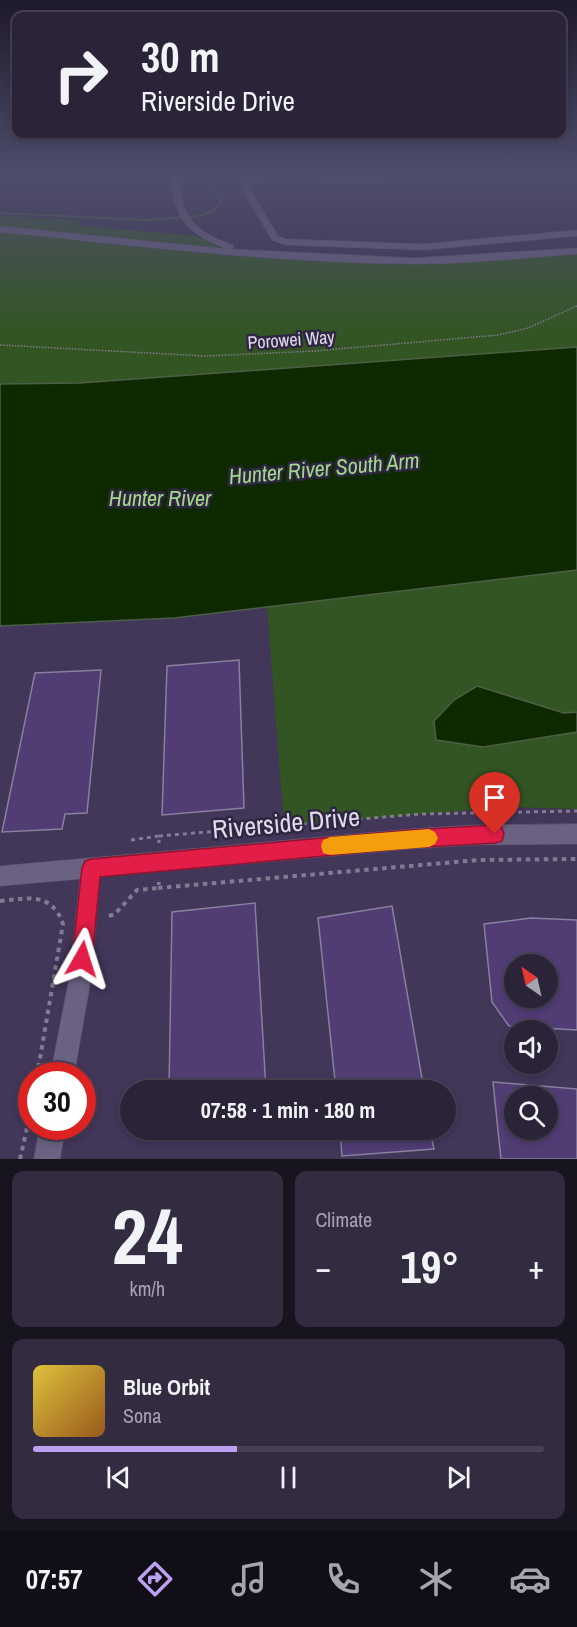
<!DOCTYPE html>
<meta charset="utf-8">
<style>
body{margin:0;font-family:"Archivo Narrow",sans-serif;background:#332c41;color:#f1f3f6;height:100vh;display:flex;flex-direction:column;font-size:22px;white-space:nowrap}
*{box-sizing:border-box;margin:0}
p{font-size:20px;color:#a6a4ae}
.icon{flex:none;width:33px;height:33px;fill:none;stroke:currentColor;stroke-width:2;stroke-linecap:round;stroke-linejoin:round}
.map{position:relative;height:1159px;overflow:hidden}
.drawer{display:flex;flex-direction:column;gap:12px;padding:12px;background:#18141f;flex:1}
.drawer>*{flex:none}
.banner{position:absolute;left:12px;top:12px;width:554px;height:126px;border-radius:12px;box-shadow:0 3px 9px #0003,0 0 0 2px #474153;background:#2b2439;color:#f1f3f6;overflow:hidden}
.needle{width:39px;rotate:326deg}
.tools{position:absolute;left:504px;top:954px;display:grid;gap:12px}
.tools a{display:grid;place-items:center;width:54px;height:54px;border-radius:50%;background:#2b2439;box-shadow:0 3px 9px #0003,0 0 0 2px #474153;font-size:30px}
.speed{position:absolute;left:18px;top:1062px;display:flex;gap:12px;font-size:30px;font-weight:700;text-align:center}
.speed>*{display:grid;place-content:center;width:78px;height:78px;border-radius:50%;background:#2b2439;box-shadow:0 3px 9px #0003,0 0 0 2px #474153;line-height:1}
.speed .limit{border:9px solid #d22;background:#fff;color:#111}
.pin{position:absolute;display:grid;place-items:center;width:51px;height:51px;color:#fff;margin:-62px -26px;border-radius:50% 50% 50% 0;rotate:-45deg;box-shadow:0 0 6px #0007}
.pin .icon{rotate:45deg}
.me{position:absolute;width:66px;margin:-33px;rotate:6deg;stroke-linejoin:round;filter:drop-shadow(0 0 4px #0008)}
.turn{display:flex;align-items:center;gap:21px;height:126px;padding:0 30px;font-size:27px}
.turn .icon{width:78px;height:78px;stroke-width:2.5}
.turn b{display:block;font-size:42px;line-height:51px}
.big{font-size:45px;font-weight:700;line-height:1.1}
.drawer .tile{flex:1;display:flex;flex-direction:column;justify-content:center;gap:9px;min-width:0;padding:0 21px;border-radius:12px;background:#332c41}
.drawer .dial{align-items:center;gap:0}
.dial b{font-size:78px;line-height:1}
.song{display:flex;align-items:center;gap:18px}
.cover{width:72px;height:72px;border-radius:9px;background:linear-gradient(135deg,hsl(50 70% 55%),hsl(30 70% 35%))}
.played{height:6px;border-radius:3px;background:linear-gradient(90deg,#bca0f2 40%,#474153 40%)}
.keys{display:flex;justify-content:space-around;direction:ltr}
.heat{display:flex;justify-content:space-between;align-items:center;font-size:33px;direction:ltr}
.drawer .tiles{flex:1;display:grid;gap:12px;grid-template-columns:1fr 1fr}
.tile:last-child{grid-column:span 2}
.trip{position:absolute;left:120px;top:1080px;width:336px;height:60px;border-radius:30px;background:#2b2439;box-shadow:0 3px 9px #0003,0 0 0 2px #474153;font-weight:700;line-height:60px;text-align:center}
.menu{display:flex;height:96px;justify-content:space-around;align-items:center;background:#110e17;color:#a6a4ae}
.menu .icon{width:42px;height:42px}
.menu .active{color:#bca0f2}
.menu b{font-size:27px;color:#f1f3f6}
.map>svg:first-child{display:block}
.built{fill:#423659;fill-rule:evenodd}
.green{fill:#335523}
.water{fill:#0e2900;stroke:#4d5e47;stroke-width:1.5}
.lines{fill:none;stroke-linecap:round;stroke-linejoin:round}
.stream{stroke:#4d5e47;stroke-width:2}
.building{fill:#513c74;stroke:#897f9f;stroke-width:1.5;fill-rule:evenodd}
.minor-casing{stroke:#564e65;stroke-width:1}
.path-far2{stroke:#827b92;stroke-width:1.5;stroke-dasharray:1.5 1.5;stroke-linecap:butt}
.path-far1{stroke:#827b92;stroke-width:3;stroke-dasharray:4 4;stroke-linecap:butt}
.path{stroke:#827b92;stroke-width:4;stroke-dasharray:4.5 4.5;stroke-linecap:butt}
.minor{fill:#6b6180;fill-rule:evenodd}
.route{fill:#e11d48;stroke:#92132f;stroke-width:1.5}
.slow{fill:#f59e0b}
.labels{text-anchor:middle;stroke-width:5;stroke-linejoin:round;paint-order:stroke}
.far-street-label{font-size:18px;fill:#e0daec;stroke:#2f2641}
.water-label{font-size:22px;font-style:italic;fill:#a1d989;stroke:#2f2641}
.near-street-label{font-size:26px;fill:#e0daec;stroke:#2f2641}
</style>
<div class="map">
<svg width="577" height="1159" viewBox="0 0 577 1159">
<rect width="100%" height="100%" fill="#39304c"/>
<path class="built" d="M 267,607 L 285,826 L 506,807 L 577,809 L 577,1159 L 0,1159 L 0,626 L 174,618 ZM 514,964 L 548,964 L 548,998 L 514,998 ZM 514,1030 L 548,1030 L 548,1064 L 514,1064 ZM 32,1076 L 82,1076 L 82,1126 L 32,1126 ZM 130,1090 L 446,1090 L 446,1130 L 130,1130 ZM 514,1096 L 548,1096 L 548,1130 L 514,1130 Z"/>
<g class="green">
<polygon points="0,216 74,220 84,226 196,236 222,248 217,255 418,263 577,253 577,347 80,383 0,384"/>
<polygon points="577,570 577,809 506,807 284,826 267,607"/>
</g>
<g class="water">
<polygon points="577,347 577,570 174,618 0,626 0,384 80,383"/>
<polygon points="477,686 564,713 577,712 577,732 483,747 436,740 434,721 454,700"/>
</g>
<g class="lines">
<polyline class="stream" points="0,213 148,220 199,216 212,212 221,202 208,174"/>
</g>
<g class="building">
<polygon points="239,660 244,808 162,815 167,666"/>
<polygon points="101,670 87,813 65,814 62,829 2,832 35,673"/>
<polygon points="255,903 266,1090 169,1090 172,912"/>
<polygon points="392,906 424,1090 336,1090 318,918"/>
<path d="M 531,918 L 577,920 L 577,1030 L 509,1026 L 492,1002 L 484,924 ZM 514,964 L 548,964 L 548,998 L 514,998 Z"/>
<path d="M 493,1082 L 577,1089 L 577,1159 L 501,1159 ZM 514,1096 L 548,1096 L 548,1130 L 514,1130 Z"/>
<polygon points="340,1130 430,1130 434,1149 342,1156"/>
</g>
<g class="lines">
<defs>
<g id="minor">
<path d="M 172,174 L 180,174 C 180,217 194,231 233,245 L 234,247 L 231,249 L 413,258 L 577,248 L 577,254 C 523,258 468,264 413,264 C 275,263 137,246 0,232 L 0,226 L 227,249 C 187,234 172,218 172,174 Z"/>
<polygon points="239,174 247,174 249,179 541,174 537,176 249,183 248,186 278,236 286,239 423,244 577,230 577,236 423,250 285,245 272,240 240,186 242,181"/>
<polygon points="577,824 577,844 474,845 410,849 100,877 91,979 74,1076 50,1076 69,979 80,879 0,886 0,866 410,829 474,825"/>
<polygon points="40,1126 66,1126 60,1159 34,1159"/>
</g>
</defs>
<use href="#minor" class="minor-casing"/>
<polyline class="path-far2" points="0,345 205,356 315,351 498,335 528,328 577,306"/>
<g class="path-far1">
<polyline points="159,836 420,814 577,811"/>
<polyline points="131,840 159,836 159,843"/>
</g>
<g class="path">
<polyline points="158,888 478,860 577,859"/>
<path d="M 0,901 C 28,898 52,892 63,924 L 37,1076"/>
<polyline points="109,916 115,914 137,890 158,888 159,882"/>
<polyline points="20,1159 32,1106"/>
</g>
<use href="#minor" class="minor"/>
</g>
<linearGradient id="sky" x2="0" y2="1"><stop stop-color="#1f1a2a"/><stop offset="0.52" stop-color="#4e4e6c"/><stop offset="1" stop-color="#4e4e6c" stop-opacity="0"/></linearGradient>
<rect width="577" height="336" fill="url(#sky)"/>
<polygon class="route" points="495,825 502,828 504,834 502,841 495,843 410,848 100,877 92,959 89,966 82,969 75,966 72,959 82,868 85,861 91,859 410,830"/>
<polygon class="slow" points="429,829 435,832 438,838 435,844 429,847 330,855 323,853 321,846 323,840 330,837"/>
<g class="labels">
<g class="far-street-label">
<text transform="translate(291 340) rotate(-4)" y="6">Porowei Way</text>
</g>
<g class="water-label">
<text transform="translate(324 468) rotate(-5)" y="8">Hunter River South Arm</text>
<text x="160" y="506">Hunter River</text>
</g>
<g class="near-street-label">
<text transform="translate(286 823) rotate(-5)" y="9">Riverside Drive</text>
</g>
</g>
</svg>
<div class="tools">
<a><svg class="needle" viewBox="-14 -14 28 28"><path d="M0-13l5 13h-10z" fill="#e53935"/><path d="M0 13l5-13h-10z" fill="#a6a4ae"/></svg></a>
<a><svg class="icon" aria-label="sound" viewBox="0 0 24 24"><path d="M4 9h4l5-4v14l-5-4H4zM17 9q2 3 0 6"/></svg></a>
<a><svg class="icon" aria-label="search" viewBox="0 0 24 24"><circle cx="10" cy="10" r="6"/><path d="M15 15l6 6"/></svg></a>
</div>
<div class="speed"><div class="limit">30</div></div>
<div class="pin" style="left:495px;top:834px;background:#d93025"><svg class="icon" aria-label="arrive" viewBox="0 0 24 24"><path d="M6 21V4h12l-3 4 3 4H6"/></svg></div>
<svg class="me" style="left:82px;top:959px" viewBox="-20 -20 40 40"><path d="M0-17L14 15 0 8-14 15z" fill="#e11d48" stroke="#fff" stroke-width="4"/></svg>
<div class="trip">07:58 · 1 min · 180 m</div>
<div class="banner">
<div class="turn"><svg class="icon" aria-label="right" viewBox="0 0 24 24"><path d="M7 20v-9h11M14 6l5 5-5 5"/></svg><div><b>30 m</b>Riverside Drive</div></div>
</div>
</div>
<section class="drawer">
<div class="tiles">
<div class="tile dial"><b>24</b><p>km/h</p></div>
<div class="tile"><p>Climate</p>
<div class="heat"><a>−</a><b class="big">19°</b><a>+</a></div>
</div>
<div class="tile">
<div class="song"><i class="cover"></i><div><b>Blue Orbit</b><p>Sona</p></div></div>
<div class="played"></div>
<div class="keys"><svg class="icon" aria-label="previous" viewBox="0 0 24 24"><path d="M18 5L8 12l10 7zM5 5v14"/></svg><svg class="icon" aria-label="pause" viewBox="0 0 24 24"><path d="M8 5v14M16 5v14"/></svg><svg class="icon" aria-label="next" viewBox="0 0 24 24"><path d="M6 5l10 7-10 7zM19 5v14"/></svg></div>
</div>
</div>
</section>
<nav class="menu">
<b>07:57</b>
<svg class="icon active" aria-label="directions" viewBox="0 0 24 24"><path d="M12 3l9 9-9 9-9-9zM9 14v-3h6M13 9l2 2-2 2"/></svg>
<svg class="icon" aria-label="music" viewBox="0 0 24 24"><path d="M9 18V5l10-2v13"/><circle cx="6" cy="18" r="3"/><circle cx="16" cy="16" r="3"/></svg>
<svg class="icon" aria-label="phone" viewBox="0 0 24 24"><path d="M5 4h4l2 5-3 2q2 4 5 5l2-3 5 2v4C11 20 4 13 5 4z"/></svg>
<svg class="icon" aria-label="climate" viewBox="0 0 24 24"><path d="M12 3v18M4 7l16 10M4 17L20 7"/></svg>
<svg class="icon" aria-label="car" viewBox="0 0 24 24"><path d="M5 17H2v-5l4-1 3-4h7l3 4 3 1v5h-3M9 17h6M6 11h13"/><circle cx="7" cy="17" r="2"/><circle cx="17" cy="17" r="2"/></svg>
</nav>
